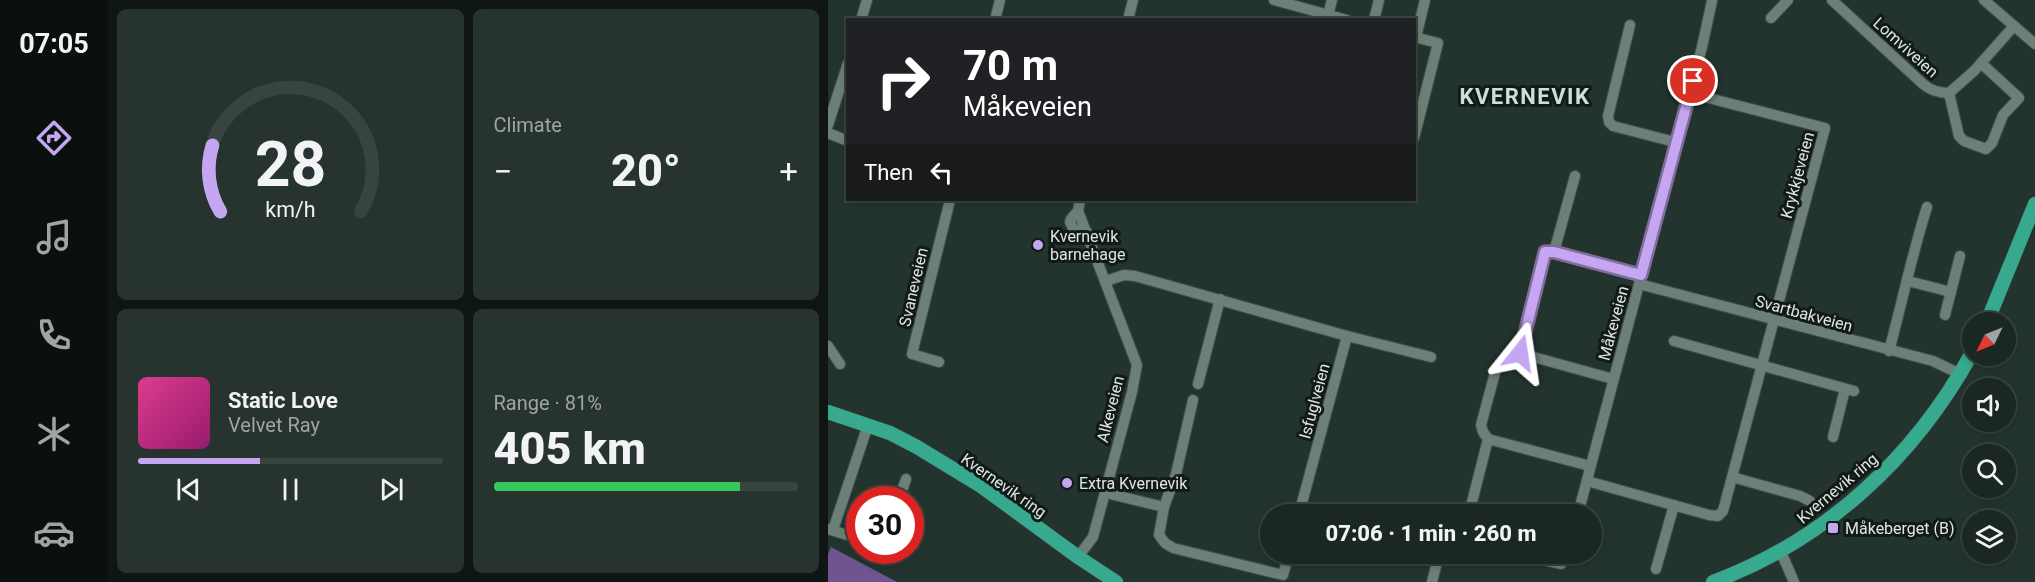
<!DOCTYPE html>
<meta charset="utf-8">
<style>
body{margin:0;font-family:Roboto,sans-serif;background:#27332f;color:#f1f3f6;height:100vh;display:flex;flex-direction:column;font-size:22px;white-space:nowrap}
*{box-sizing:border-box;margin:0}
p{font-size:20px;color:#9fa5a5}
.icon{flex:none;width:33px;height:33px;fill:none;stroke:currentColor;stroke-width:2;stroke-linecap:round;stroke-linejoin:round}
.map{position:relative;flex:1;overflow:hidden}
.panel{display:flex;flex-direction:column;gap:9px;padding:9px;background:#0e1513;width:720px}
.panel>*{flex:none}
.banner{position:absolute;left:18px;top:18px;width:570px;height:183px;border-radius:0px;box-shadow:0 3px 9px #0003,0 0 0 2px #384440;background:#202124;color:#fff;overflow:hidden}
.needle{width:39px;rotate:227deg}
.controls{position:absolute;left:1134px;top:312px;display:grid;gap:12px}
.controls a{display:grid;place-items:center;width:54px;height:54px;border-radius:50%;background:#1a2722;box-shadow:0 3px 9px #0003,0 0 0 2px #384440;font-size:30px}
.speed{position:absolute;left:18px;top:486px;display:flex;gap:12px;font-size:30px;font-weight:700;text-align:center}
.speed>*{display:grid;place-content:center;width:78px;height:78px;border-radius:50%;background:#1a2722;box-shadow:0 3px 9px #0003,0 0 0 2px #384440;line-height:1}
.speed .limit{border:9px solid #d22;background:#fff;color:#111}
.pin{position:absolute;display:grid;place-items:center;width:51px;height:51px;color:#fff;margin:-26px;border:3px solid #fff;border-radius:50%;box-shadow:0 2px 6px #0007}
.me{position:absolute;width:66px;margin:-33px;rotate:15deg;stroke-linejoin:round;filter:drop-shadow(0 0 4px #0008)}
.turn{display:flex;align-items:center;gap:21px;height:126px;padding:0 18px;font-size:27px}
.turn .icon{width:78px;height:78px;stroke-width:2.5}
.turn b{display:block;font-size:42px;line-height:51px}
.then{display:flex;align-items:center;height:57px;padding:0 18px;background:#0003;gap:12px;font-size:22px}
.big{font-size:45px;font-weight:800;line-height:1.1}
.panel .widget{flex:1;display:flex;flex-direction:column;justify-content:center;gap:9px;min-width:0;padding:0 21px;border-radius:9px;background:#27332f}
.panel .dial{align-items:center;gap:0}
.dial svg{height:156px;overflow:visible;fill:none;stroke:#384440;stroke-width:7;stroke-linecap:round;text-anchor:middle}
.dial text{fill:#f1f3f6;stroke:none}
.song{display:flex;align-items:center;gap:18px}
.cover{width:72px;height:72px;border-radius:9px;background:linear-gradient(135deg,hsl(330 70% 55%),hsl(320 70% 35%))}
.played{height:6px;border-radius:3px;background:linear-gradient(90deg,#c5a7f1 40%,#384440 40%)}
.keys{display:flex;justify-content:space-around;direction:ltr}
.heat{display:flex;justify-content:space-between;align-items:center;font-size:33px;direction:ltr}
.charge{height:9px;border-radius:4px;background:linear-gradient(90deg,#34c759 81%,#384440 0)}
.panel .tiles{flex:1;display:grid;gap:9px;grid-template-columns:repeat(2,1fr)}
.trip{position:absolute;left:432px;top:504px;width:342px;height:60px;border-radius:30px;background:#1a2722;box-shadow:0 3px 9px #0003,0 0 0 2px #384440;font-weight:800;line-height:60px;text-align:center}
main{display:flex;flex:1;min-height:0}
.menu{display:flex;flex-direction:column;width:108px;justify-content:space-around;align-items:center;background:#0a100e;color:#9fa5a5}
.menu .icon{width:42px;height:42px}
.menu .selected{color:#c5a7f1}
.menu b{font-size:27px;color:#f1f3f6}
.map>svg:first-child{display:block}
.water{fill:#6e558f}
.lines{fill:none;stroke-linecap:round;stroke-linejoin:round}
.minor-casing{stroke:#42504b;stroke-width:12}
.major-casing{stroke:#42504b;stroke-width:15}
.minor{stroke:#6d8078;stroke-width:10}
.major{stroke:#36a98e;stroke-width:14}
.route-casing{stroke:#806d9d;stroke-width:15}
.route{stroke:#c5a7f1;stroke-width:10}
.poi-dot{fill:#c5a7f1;stroke:#121a17;stroke-width:2}
.labels{text-anchor:middle;stroke-width:6;stroke-linejoin:round;paint-order:stroke}
.street-label{font-size:16px;fill:#dde7e3;stroke:#121a17}
.poi-label{font-size:16px;fill:#dde7e3;stroke:#121a17;text-anchor:start}
.district-label{font-size:22px;font-weight:bold;letter-spacing:1.5px;fill:#cbe0d7;stroke:#121a17}
</style>
<main>
<nav class="menu">
<b>07:05</b>
<svg class="icon selected" aria-label="directions" viewBox="0 0 24 24"><path d="M12 3l9 9-9 9-9-9zM9 14v-3h6M13 9l2 2-2 2"/></svg>
<svg class="icon" aria-label="music" viewBox="0 0 24 24"><path d="M9 18V5l10-2v13"/><circle cx="6" cy="18" r="3"/><circle cx="16" cy="16" r="3"/></svg>
<svg class="icon" aria-label="phone" viewBox="0 0 24 24"><path d="M5 4h4l2 5-3 2q2 4 5 5l2-3 5 2v4C11 20 4 13 5 4z"/></svg>
<svg class="icon" aria-label="climate" viewBox="0 0 24 24"><path d="M12 3v18M4 7l16 10M4 17L20 7"/></svg>
<svg class="icon" aria-label="car" viewBox="0 0 24 24"><path d="M5 17H2v-5l4-1 3-4h7l3 4 3 1v5h-3M9 17h6M6 11h13"/><circle cx="7" cy="17" r="2"/><circle cx="17" cy="17" r="2"/></svg>
</nav>
<section class="panel">
<div class="tiles">
<div class="widget dial"><svg viewBox="0 0 100 80">
<path d="M14 69A42 42 0 1 1 86 69"/>
<path d="M14 69A42 42 0 0 1 10 35" stroke="#c5a7f1"/>
<text x="50" y="56" font-size="32" font-weight="700">28</text>
<text x="50" y="72" font-size="11">km/h</text>
</svg></div>
<div class="widget"><p>Climate</p>
<div class="heat"><a>−</a><b class="big">20°</b><a>+</a></div>
</div>
<div class="widget">
<div class="song"><i class="cover"></i><div><b>Static Love</b><p>Velvet Ray</p></div></div>
<div class="played"></div>
<div class="keys"><svg class="icon" aria-label="previous" viewBox="0 0 24 24"><path d="M18 5L8 12l10 7zM5 5v14"/></svg><svg class="icon" aria-label="pause" viewBox="0 0 24 24"><path d="M8 5v14M16 5v14"/></svg><svg class="icon" aria-label="next" viewBox="0 0 24 24"><path d="M6 5l10 7-10 7zM19 5v14"/></svg></div>
</div>
<div class="widget"><p>Range · 81%</p><b class="big">405 km</b><div class="charge"></div></div>
</div>
</section>
<div class="map">
<svg width="1207" height="582" viewBox="0 0 1207 582">
<rect width="100%" height="100%" fill="#23342e"/>
<polygon class="water" points="3,547 69,582 0,582 0,554"/>
<g class="lines">
<defs>
<g id="minor">
<polyline points="446,0 519,20"/>
<path d="M 1004,0 L 1095,84 C 1103,91 1111,93 1121,93 L 1146,71 L 1186,26"/>
<polyline points="1156,0 1207,44"/>
<polyline points="500,15 504,0"/>
<polyline points="943,18 960,0"/>
<polyline points="33,20 39,0"/>
<polyline points="167,20 172,0"/>
<polyline points="300,20 305,0"/>
<polyline points="546,20 551,0"/>
<polyline points="802,25 780,116 781,122 785,126 847,142"/>
<polyline points="586,37 610,43 586,138"/>
<polyline points="588,37 597,0"/>
<polyline points="1121,93 1131,136 1136,141 1158,149 1164,143 1175,115 1191,98 1153,63"/>
<polyline points="0,125 20,63"/>
<polyline points="0,133 20,141"/>
<polyline points="250,211 243,219 242,222 246,230 259,232"/>
<polyline points="726,252 747,176"/>
<polyline points="278,281 296,275 307,276 519,336 603,357"/>
<polyline points="1080,281 1123,292"/>
<polyline points="811,284 1105,361 1132,374"/>
<polyline points="1117,315 1132,256"/>
<polyline points="846,341 1026,391"/>
<polyline points="0,346 12,364"/>
<path d="M 1061,351 C 1074,303 1084,254 1099,207"/>
<polyline points="111,362 84,354 122,200"/>
<polyline points="785,379 691,353 717,252 726,252 813,275"/>
<polyline points="370,384 392,299"/>
<polyline points="365,400 348,474 336,507 331,535 337,543 345,548 455,575 461,554"/>
<polyline points="1005,437 1017,389"/>
<polyline points="660,439 655,432 653,425 668,369"/>
<polyline points="904,477 972,496 982,501"/>
<polyline points="759,481 881,515 890,516 895,511 997,128 861,93"/>
<polyline points="278,493 336,507"/>
<polyline points="71,500 78,479"/>
<polyline points="471,514 519,336"/>
<polyline points="641,514 660,439 762,466"/>
<polyline points="750,514 874,47 884,1"/>
<polyline points="0,529 32,539"/>
<polyline points="5,530 40,425"/>
<polyline points="953,552 966,582"/>
<polyline points="687,554 733,564 737,554"/>
<polyline points="250,557 265,537 304,392 309,365 250,211 252,200"/>
<polyline points="828,569 846,505"/>
<polyline points="604,582 611,554"/>
</g>
<g id="major">
<polyline points="1159,322 1207,204"/>
<polyline points="0,412 62,433 89,447 153,486 250,557 288,582"/>
<path d="M 885,582 C 998,540 1086,458 1144,353"/>
</g>
</defs>
<use href="#minor" class="minor-casing"/>
<use href="#major" class="major-casing"/>
<use href="#minor" class="minor"/>
<use href="#major" class="major"/>
</g>
<g class="lines">
<defs>
<polyline id="route" points="692,353 717,252 726,252 813,275 865,81"/>
</defs>
<use href="#route" class="route-casing"/>
<use href="#route" class="route"/>
</g>
<g class="poi-dot">
<circle cx="210" cy="245" r="6"/>
<circle cx="239" cy="483" r="6"/>
<rect x="999" y="522" width="12" height="12" rx="3"/>
</g>
<g class="labels">
<g class="street-label">
<text transform="translate(1078 47) rotate(42)" y="6">Lomviveien</text>
<text transform="translate(969 175) rotate(-75)" y="6">Krykkjeveien</text>
<text transform="translate(85 287) rotate(-77)" y="6">Svaneveien</text>
<text transform="translate(976 313) rotate(15)" y="6">Svartbakveien</text>
<text transform="translate(785 323) rotate(-75)" y="6">Måkeveien</text>
<text transform="translate(486 401) rotate(-75)" y="6">Isfuglveien</text>
<text transform="translate(282 409) rotate(-76)" y="6">Alkeveien</text>
<text transform="translate(176 485) rotate(35)" y="6">Kvernevik ring</text>
<text transform="translate(1009 488) rotate(-40)" y="6">Kvernevik ring</text>
</g>
<g class="poi-label">
<text x="222" y="242">Kvernevik<tspan x="222" dy="18">barnehage</tspan></text>
<text x="251" y="489">Extra Kvernevik</text>
<text x="1017" y="534">Måkeberget (B)</text>
</g>
<g class="district-label">
<text x="697" y="104">KVERNEVIK</text>
</g>
</g>
</svg>
<div class="controls">
<a><svg class="needle" viewBox="-14 -14 28 28"><path d="M0-13l5 13h-10z" fill="#e53935"/><path d="M0 13l5-13h-10z" fill="#9fa5a5"/></svg></a>
<a><svg class="icon" aria-label="sound" viewBox="0 0 24 24"><path d="M4 9h4l5-4v14l-5-4H4zM17 9q2 3 0 6"/></svg></a>
<a><svg class="icon" aria-label="search" viewBox="0 0 24 24"><circle cx="10" cy="10" r="6"/><path d="M15 15l6 6"/></svg></a>
<a><svg class="icon" aria-label="layers" viewBox="0 0 24 24"><path d="M12 4l9 5-9 5-9-5zM3 14l9 5 9-5"/></svg></a>
</div>
<div class="speed"><div class="limit">30</div></div>
<div class="pin" style="left:865px;top:81px;background:#d93025"><svg class="icon" aria-label="arrive" viewBox="0 0 24 24"><path d="M6 21V4h12l-3 4 3 4H6"/></svg></div>
<svg class="me" style="left:692px;top:353px" viewBox="-20 -20 40 40"><path d="M0-17L14 15 0 8-14 15z" fill="#c5a7f1" stroke="#fff" stroke-width="4"/></svg>
<div class="trip">07:06 · 1 min · 260 m</div>
<div class="banner">
<div class="turn"><svg class="icon" aria-label="right" viewBox="0 0 24 24"><path d="M7 20v-9h11M14 6l5 5-5 5"/></svg><div><b>70 m</b>Måkeveien</div></div>
<div class="then">Then<svg class="icon" aria-label="left" viewBox="0 0 24 24"><path d="M17 20v-9H6M10 6l-5 5 5 5"/></svg></div>
</div>
</div>
</main>
